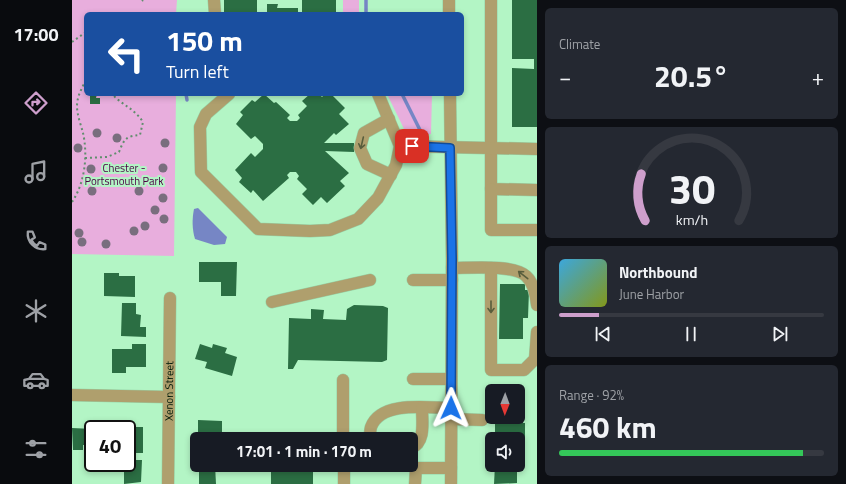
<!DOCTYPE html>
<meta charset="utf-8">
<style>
body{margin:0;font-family:"Titillium Web",sans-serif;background:#242831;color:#f1f3f6;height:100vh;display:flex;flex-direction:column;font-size:15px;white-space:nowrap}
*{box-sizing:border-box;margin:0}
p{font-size:13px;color:#9ea1a6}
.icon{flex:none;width:22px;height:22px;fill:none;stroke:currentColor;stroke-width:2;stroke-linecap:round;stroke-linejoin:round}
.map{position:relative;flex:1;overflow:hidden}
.panel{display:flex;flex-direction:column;gap:8px;padding:8px;background:#0d0f14;width:309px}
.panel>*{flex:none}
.banner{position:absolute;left:12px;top:12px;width:380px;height:84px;border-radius:6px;box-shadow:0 2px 6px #0003;background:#1a4fa0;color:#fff;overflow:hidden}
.needle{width:26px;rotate:181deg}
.controls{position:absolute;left:413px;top:384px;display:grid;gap:8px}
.controls a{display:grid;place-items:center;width:40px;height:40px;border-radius:6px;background:#171b24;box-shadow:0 2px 6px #0003;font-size:20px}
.speed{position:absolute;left:12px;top:420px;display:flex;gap:8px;font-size:20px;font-weight:700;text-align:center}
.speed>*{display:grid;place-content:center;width:52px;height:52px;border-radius:50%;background:#171b24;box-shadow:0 2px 6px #0003;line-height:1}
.speed .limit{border:2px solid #111;border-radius:6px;background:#fff;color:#111}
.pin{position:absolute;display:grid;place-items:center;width:34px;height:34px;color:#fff;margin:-17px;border-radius:8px;box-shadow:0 2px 6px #0006}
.me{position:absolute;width:44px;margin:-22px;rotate:1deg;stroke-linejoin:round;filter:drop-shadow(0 0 3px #0008)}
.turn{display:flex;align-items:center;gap:14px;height:84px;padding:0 16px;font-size:18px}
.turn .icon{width:52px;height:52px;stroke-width:2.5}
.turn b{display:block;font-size:28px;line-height:34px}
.big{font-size:30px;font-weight:700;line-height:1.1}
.panel .widget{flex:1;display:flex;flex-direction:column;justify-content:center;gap:6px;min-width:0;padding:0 14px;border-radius:6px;background:#242831}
.panel .dial{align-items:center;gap:0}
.dial svg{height:104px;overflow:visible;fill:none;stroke:#363941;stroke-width:7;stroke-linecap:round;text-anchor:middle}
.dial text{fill:#f1f3f6;stroke:none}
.song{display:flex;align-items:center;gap:12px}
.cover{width:48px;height:48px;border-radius:6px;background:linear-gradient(135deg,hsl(200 70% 55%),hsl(70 70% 35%))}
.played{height:4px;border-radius:2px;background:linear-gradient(90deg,#ce9fcc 15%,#363941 15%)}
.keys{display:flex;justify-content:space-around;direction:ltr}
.heat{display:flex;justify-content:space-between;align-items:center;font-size:22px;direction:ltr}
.charge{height:6px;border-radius:3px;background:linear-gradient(90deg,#34c759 92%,#363941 0)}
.trip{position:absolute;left:118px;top:432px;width:228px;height:40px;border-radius:6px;background:#171b24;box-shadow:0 2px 6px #0003;font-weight:700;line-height:40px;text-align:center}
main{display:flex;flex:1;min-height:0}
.menu{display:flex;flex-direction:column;width:72px;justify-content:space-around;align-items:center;background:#090b0e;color:#9ea1a6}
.menu .icon{width:28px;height:28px}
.menu .on{color:#ce9fcc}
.menu b{font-size:18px;color:#f1f3f6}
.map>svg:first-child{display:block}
.green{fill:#e8aedd}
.water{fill:#7686c5}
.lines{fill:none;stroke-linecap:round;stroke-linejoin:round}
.stream{stroke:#7686c5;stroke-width:3.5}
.building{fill:#2b6e43}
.minor-casing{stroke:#97d2a7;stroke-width:13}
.path{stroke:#608e6d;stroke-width:2;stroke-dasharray:2 3;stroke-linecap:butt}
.minor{stroke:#af9f6d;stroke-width:12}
.tree{fill:#796e7e}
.oneway{stroke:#585d3c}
.route-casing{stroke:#114b97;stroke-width:10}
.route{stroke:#1a73e8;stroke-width:7}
.labels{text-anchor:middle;stroke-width:4;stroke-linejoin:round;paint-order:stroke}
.park-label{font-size:11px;fill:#4a0043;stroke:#b3f5c5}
.street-label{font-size:11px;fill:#021b0a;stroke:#b3f5c5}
</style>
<main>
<nav class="menu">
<b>17:00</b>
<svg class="icon on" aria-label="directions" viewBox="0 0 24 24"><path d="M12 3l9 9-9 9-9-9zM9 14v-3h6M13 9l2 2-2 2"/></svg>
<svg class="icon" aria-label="music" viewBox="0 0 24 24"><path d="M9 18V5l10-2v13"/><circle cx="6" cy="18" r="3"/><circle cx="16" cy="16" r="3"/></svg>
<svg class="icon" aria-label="phone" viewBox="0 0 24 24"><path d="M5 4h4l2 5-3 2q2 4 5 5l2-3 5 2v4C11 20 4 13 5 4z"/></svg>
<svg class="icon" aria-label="climate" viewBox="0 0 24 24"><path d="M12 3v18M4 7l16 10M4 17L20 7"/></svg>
<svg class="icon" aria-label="car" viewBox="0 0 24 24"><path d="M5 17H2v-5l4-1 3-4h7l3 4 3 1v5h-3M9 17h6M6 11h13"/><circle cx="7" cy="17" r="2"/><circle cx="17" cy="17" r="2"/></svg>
<svg class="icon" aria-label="filters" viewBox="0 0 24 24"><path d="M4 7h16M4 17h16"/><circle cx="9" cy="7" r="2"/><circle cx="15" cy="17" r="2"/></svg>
</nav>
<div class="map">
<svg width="465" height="484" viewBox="0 0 465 484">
<rect width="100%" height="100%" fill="#b3f5c5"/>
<g class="green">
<polygon points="0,0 105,0 104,14 14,14 14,94 104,94 102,256 0,254"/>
<rect x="271" y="0" width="16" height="14"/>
<polygon points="315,94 360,94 359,134 336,137"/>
</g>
<path class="water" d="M 126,208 L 155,237 L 153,244 L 142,245 L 123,239 C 120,229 120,219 122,209 Z"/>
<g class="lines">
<g class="stream">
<polyline points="294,14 294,0"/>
<polyline points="114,94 115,100"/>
<polyline points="330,94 348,130"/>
</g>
</g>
<g class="building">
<rect x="152" y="0" width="33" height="14"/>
<rect x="230" y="0" width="34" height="14"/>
<polygon points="440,0 465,0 465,127 440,127 440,68 462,69 462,59 440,59"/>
<polygon points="195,4 206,4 205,8 226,8 226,14 195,14"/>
<polygon points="18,94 25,94 24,98 28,98 28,104 18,104"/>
<polygon points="192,94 202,103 204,102 218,115 215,118 218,121 225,121 228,118 226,115 235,106 230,101 238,94 247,94 250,97 253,94 259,94 273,108 267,114 277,124 264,135 262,133 252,143 282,143 282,152 253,151 277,173 268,181 273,186 255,203 249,197 241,205 230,194 235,189 225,179 227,176 224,172 218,172 215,175 217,178 191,201 181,190 179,193 167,182 170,178 163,170 179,153 183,157 191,149 191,144 183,136 179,139 164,124 171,115 168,112 180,100 183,102"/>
<polygon points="127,262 165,262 164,296 149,296 149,282 127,282"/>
<polygon points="32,273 47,273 47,276 63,276 63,297 32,296"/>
<polygon points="428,284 453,284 453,290 457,290 456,318 451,318 451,339 427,339"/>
<polygon points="50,303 64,303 64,314 69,315 68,327 74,327 74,337 49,336"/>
<polygon points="282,305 311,306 316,308 315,360 310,362 226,360 221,369 216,369 217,318 239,319 239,309 252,310 251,319 274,320 275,309"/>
<polygon points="60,344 74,344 74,367 54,367 54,373 40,373 40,349 60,349"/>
<polygon points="128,344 140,348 141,344 155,348 153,353 165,357 160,376 133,368 135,362 123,359"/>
<polygon points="126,420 150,421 150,439 126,439"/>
<polygon points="423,423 453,423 453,445 449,445 449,462 446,462 446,439 423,439"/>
<polygon points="52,427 71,427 71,453 55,453 55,429 52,429"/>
<polygon points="0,428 21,429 21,445 11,445 11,450 1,450"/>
<polygon points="200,434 242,435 242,439 200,439"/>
<polygon points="55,460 70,460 69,482 52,484 52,463 55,463"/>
<polygon points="127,465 143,465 144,484 127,484"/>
<rect x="199" y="465" width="42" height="19"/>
<polygon points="423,465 445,465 445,483 422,484"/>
</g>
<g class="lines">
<defs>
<g id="minor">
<polyline points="142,0 143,14"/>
<polyline points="377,0 377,14"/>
<polyline points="419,0 419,189 465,190"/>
<polyline points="157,94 134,114 128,127 129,172 186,229 238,231 258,230 286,219 306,198 324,165 328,146 306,94"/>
<polyline points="378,94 380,259 379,484"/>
<polyline points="317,119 292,133 288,148 295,164 319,175"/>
<polyline points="328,146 465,149"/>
<polyline points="419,189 419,230 465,230"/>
<path d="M 380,268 C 397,268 442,264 454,276 C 462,283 464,295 465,305"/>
<polyline points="419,268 419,370 452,370 463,359 465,332"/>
<polyline points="341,280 380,280"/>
<polyline points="200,302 298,280"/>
<polyline points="341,379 379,379"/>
<polyline points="271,380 271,439"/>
<polyline points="0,395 97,397"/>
<polyline points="379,419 410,420"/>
<path d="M 298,439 C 298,436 298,430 299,427 C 309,400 357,408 379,408"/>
<path d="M 339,448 C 354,443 350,421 350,408"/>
<polyline points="272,465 272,484"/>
<path id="s1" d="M 96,484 L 98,298"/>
<polyline points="343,484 344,468 379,468"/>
</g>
</defs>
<use href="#minor" class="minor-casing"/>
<g class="path">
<polyline points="70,1 71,0"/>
<polyline points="56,14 58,13"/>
<polyline points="0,42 14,32"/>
<path d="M 13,158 L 35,157 L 47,152 C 52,139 54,136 68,135 L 71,122 C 62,108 51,106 40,94"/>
<path d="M 0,202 C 13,183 16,155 11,133 C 9,125 5,115 5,106 C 5,96 10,88 14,80"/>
</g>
<use href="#minor" class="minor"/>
</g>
<g class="tree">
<circle cx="25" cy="133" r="4.5"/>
<circle cx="45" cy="138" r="4.5"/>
<circle cx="93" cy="143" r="4.5"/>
<circle cx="6" cy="148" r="4.5"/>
<circle cx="91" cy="168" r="4.5"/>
<circle cx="19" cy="169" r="4.5"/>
<circle cx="45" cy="169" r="4.5"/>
<circle cx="20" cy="191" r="4.5"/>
<circle cx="67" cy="191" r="4.5"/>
<circle cx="91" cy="198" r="4.5"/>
<circle cx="83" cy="210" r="4.5"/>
<circle cx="92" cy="219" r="4.5"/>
<circle cx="73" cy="226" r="4.5"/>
<circle cx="62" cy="231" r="4.5"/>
<circle cx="7" cy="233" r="4.5"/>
<circle cx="10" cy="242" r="4.5"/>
<circle cx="34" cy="244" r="4.5"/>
</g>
<defs><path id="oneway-shaft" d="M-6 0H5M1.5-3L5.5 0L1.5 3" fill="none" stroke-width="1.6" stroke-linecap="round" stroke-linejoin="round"/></defs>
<g class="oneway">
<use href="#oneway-shaft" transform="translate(290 143) rotate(103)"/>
<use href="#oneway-shaft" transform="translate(451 275) rotate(-142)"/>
<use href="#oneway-shaft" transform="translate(419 307) rotate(90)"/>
</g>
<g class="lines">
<defs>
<polyline id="route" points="340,146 378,148 380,259 379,408"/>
</defs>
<use href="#route" class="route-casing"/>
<use href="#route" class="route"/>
</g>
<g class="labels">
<g class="park-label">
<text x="52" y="172">Chester -<tspan x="52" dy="13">Portsmouth Park</tspan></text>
</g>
<g class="street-label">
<text dy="4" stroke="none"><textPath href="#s1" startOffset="93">Xenon Street</textPath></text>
</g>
</g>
</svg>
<div class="controls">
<a><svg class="needle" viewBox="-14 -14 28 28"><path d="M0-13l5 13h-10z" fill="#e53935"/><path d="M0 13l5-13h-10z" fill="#9ea1a6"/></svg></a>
<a><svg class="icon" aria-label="sound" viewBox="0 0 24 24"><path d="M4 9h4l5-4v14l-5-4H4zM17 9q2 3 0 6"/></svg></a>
</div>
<div class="speed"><div class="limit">40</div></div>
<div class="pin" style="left:340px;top:146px;background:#d93025"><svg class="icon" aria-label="arrive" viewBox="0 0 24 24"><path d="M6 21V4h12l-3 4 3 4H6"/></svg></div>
<svg class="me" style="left:379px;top:408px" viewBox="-20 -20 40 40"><path d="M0-17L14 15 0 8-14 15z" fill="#1a73e8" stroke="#fff" stroke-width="4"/></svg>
<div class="trip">17:01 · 1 min · 170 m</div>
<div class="banner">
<div class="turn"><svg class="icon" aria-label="left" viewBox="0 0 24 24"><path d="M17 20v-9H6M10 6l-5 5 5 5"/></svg><div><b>150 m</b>Turn left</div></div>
</div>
</div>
<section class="panel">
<div class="widget"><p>Climate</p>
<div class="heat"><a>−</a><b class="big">20.5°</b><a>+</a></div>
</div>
<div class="widget dial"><svg viewBox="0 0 100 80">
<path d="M14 69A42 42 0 1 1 86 69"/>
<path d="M14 69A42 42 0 0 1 11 33" stroke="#ce9fcc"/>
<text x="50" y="56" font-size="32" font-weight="700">30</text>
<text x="50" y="72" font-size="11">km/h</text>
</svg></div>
<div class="widget">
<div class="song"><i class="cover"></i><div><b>Northbound</b><p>June Harbor</p></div></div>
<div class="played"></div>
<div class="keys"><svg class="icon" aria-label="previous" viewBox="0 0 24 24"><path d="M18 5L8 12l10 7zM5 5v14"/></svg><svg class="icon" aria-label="pause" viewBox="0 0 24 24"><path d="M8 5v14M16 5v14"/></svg><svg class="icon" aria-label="next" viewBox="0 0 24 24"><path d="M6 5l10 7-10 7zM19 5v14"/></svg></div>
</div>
<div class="widget"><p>Range · 92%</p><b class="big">460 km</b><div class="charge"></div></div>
</section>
</main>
